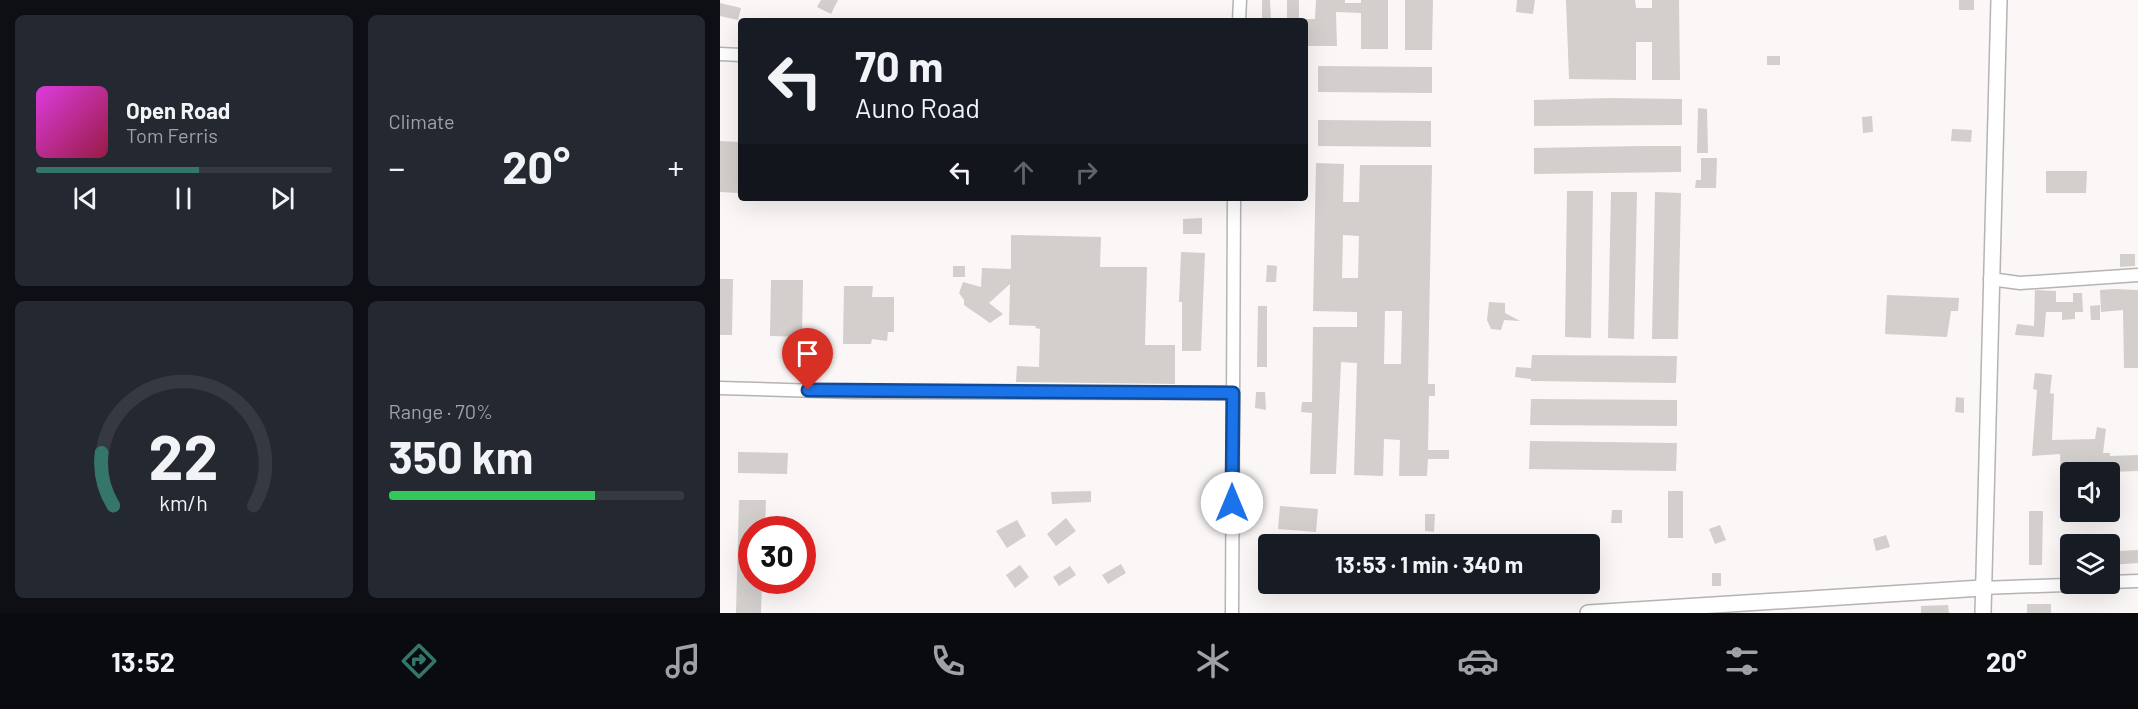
<!DOCTYPE html>
<meta charset="utf-8">
<style>
body{margin:0;font-family:Barlow,sans-serif;background:#242831;color:#f1f3f6;height:100vh;display:flex;flex-direction:column;font-size:22px;white-space:nowrap}
*{box-sizing:border-box;margin:0}
p{font-size:20px;color:#9ea1a6}
.icon{flex:none;width:33px;height:33px;fill:none;stroke:currentColor;stroke-width:2;stroke-linecap:round;stroke-linejoin:round}
.map{position:relative;flex:1;overflow:hidden}
.panel{display:flex;flex-direction:column;gap:15px;padding:15px;background:#0d0f14;width:720px}
.panel>*{flex:none}
.hud{position:absolute;left:18px;top:18px;width:570px;height:183px;border-radius:6px;box-shadow:0 6px 24px #0002;background:#171b24;color:#f1f3f6;overflow:hidden}
.controls{position:absolute;left:1340px;top:462px;display:grid;gap:12px}
.controls a{display:grid;place-items:center;width:60px;height:60px;border-radius:6px;background:#171b24;box-shadow:0 6px 24px #0002;font-size:30px}
.speed{position:absolute;left:18px;top:516px;display:flex;gap:12px;font-size:30px;font-weight:700;text-align:center}
.speed>*{display:grid;place-content:center;width:78px;height:78px;border-radius:50%;background:#171b24;box-shadow:0 6px 24px #0002;line-height:1}
.speed .limit{border:9px solid #d22;background:#fff;color:#111}
.pin{position:absolute;display:grid;place-items:center;width:51px;height:51px;color:#fff;margin:-62px -26px;border-radius:50% 50% 50% 0;rotate:-45deg;box-shadow:0 0 6px #0007}
.pin .icon{rotate:45deg}
.me{position:absolute;width:66px;margin:-33px;rotate:0deg;stroke-linejoin:round;filter:drop-shadow(0 0 4px #0008)}
.turn{display:flex;align-items:center;gap:21px;height:126px;padding:0 18px;font-size:27px}
.turn .icon{width:78px;height:78px;stroke-width:2.5}
.turn b{display:block;font-size:42px;line-height:51px}
.lanes{display:flex;align-items:center;height:57px;padding:0 18px;background:#0003;justify-content:center;gap:30px;direction:ltr}
.lanes .off{opacity:.35}
.big{font-size:45px;font-weight:700;line-height:1.1}
.panel .widget{flex:1;display:flex;flex-direction:column;justify-content:center;gap:9px;min-width:0;padding:0 21px;border-radius:9px;background:#242831}
.panel .dial{align-items:center;gap:0}
.dial svg{height:156px;overflow:visible;fill:none;stroke:#363941;stroke-width:7;stroke-linecap:round;text-anchor:middle}
.dial text{fill:#f1f3f6;stroke:none}
.song{display:flex;align-items:center;gap:18px}
.cover{width:72px;height:72px;border-radius:9px;background:linear-gradient(135deg,hsl(300 70% 55%),hsl(340 70% 35%))}
.played{height:6px;border-radius:3px;background:linear-gradient(90deg,#34776a 55%,#363941 55%)}
.keys{display:flex;justify-content:space-around;direction:ltr}
.heat{display:flex;justify-content:space-between;align-items:center;font-size:33px;direction:ltr}
.charge{height:9px;border-radius:4px;background:linear-gradient(90deg,#34c759 70%,#363941 0)}
.panel .tiles{flex:1;display:grid;gap:15px;grid-template-columns:repeat(2,1fr)}
.trip{position:absolute;left:538px;top:534px;width:342px;height:60px;border-radius:6px;background:#171b24;box-shadow:0 6px 24px #0002;font-weight:700;line-height:60px;text-align:center}
.menu{display:flex;height:96px;justify-content:space-around;align-items:center;background:#090b0e;color:#9ea1a6}
.menu .icon{width:42px;height:42px}
.menu .on{color:#34776a}
.menu b{font-size:27px;color:#f1f3f6}
main{display:flex;flex:1;min-height:0}
.map>svg:first-child{display:block}
.building{fill:#d2cfcd;fill-rule:evenodd}
.lines{fill:none;stroke-linecap:round;stroke-linejoin:round}
.minor-casing{stroke:#b6b3b3;stroke-width:15}
.tertiary-casing{stroke:#b6b3b3;stroke-width:18}
.minor{stroke:#fff;stroke-width:12}
.tertiary{stroke:#fff;stroke-width:15}
.route-casing{stroke:#114b97;stroke-width:15}
.route{stroke:#1a73e8;stroke-width:10}
</style>
<main>
<section class="panel">
<div class="tiles">
<div class="widget">
<div class="song"><i class="cover"></i><div><b>Open Road</b><p>Tom Ferris</p></div></div>
<div class="played"></div>
<div class="keys"><svg class="icon" aria-label="previous" viewBox="0 0 24 24"><path d="M18 5L8 12l10 7zM5 5v14"/></svg><svg class="icon" aria-label="pause" viewBox="0 0 24 24"><path d="M8 5v14M16 5v14"/></svg><svg class="icon" aria-label="next" viewBox="0 0 24 24"><path d="M6 5l10 7-10 7zM19 5v14"/></svg></div>
</div>
<div class="widget"><p>Climate</p>
<div class="heat"><a>−</a><b class="big">20°</b><a>+</a></div>
</div>
<div class="widget dial"><svg viewBox="0 0 100 80">
<path d="M14 69A42 42 0 1 1 86 69"/>
<path d="M14 69A42 42 0 0 1 8 42" stroke="#34776a"/>
<text x="50" y="56" font-size="32" font-weight="700">22</text>
<text x="50" y="72" font-size="11">km/h</text>
</svg></div>
<div class="widget"><p>Range · 70%</p><b class="big">350 km</b><div class="charge"></div></div>
</div>
</section>
<div class="map">
<svg width="1418" height="613" viewBox="0 0 1418 613">
<rect width="100%" height="100%" fill="#fbf7f7"/>
<g class="building">
<polygon points="101,0 118,0 111,14 97,7"/>
<polygon points="542,0 550,0 551,21 542,21"/>
<rect x="567" y="0" width="12" height="21"/>
<polygon points="596,0 625,0 625,3 641,3 641,0 668,0 668,49 641,49 641,13 616,12 617,46 585,46 585,19 595,19"/>
<polygon points="685,0 713,0 712,50 685,50"/>
<polygon points="797,0 815,0 813,14 796,12"/>
<polygon points="846,0 915,0 916,8 932,8 932,0 959,0 960,80 932,80 932,42 916,42 916,80 849,79"/>
<rect x="1239" y="0" width="15" height="10"/>
<polygon points="0,3 21,8 18,20 0,16"/>
<rect x="1047" y="56" width="13" height="9"/>
<polygon points="598,66 712,67 712,93 598,92"/>
<polygon points="890,98 962,99 962,125 814,126 814,100"/>
<polygon points="978,108 987,109 988,153 977,153"/>
<polygon points="1152,116 1153,132 1143,133 1142,117"/>
<polygon points="598,120 711,121 711,147 598,146"/>
<polygon points="1232,129 1252,130 1251,142 1231,141"/>
<polygon points="0,141 20,142 18,193 0,192"/>
<polygon points="923,146 961,146 961,172 814,174 814,148"/>
<polygon points="981,158 997,158 996,188 975,188 976,180 981,180"/>
<path d="M 596,163 L 624,164 L 623,202 L 639,202 L 640,165 L 712,165 L 708,384 L 715,384 L 715,396 L 709,396 L 708,450 L 729,450 L 729,459 L 708,459 L 707,476 L 679,476 L 680,440 L 664,439 L 663,476 L 634,475 L 637,363 L 621,362 L 616,474 L 590,474 L 592,413 L 581,412 L 582,402 L 592,402 L 593,327 L 637,327 L 637,312 L 593,311 ZM 623,235 L 639,236 L 638,278 L 622,278 ZM 665,311 L 682,311 L 681,364 L 664,364 Z"/>
<polygon points="1326,171 1367,171 1366,193 1326,193"/>
<polygon points="847,191 873,191 871,338 845,337"/>
<polygon points="891,192 917,192 914,339 888,338"/>
<polygon points="935,192 961,193 958,339 932,339"/>
<polygon points="482,218 482,234 463,234 463,219"/>
<polygon points="291,235 381,237 380,267 427,267 425,345 455,345 455,384 296,382 297,366 319,367 320,329 315,328 316,326 289,325 290,284 269,303 283,314 270,323 244,305 244,300 239,293 243,282 261,287 262,268 291,269"/>
<polygon points="461,252 485,253 481,351 462,351 462,302 459,302"/>
<polygon points="1400,254 1415,254 1415,266 1400,267"/>
<polygon points="547,265 557,266 556,282 546,282"/>
<rect x="233" y="266" width="12" height="11"/>
<polygon points="0,279 13,279 12,335 0,335"/>
<polygon points="51,280 83,280 82,337 50,336"/>
<polygon points="124,286 153,286 152,297 174,297 174,332 168,332 167,341 152,339 151,344 123,344"/>
<polygon points="1394,289 1418,290 1418,368 1404,368 1403,310 1381,312 1380,290"/>
<polygon points="1315,290 1336,291 1336,302 1353,302 1353,293 1362,293 1363,312 1355,312 1355,319 1342,320 1342,312 1326,312 1324,337 1295,335 1297,324 1314,326"/>
<polygon points="1167,295 1239,298 1238,311 1231,311 1227,337 1165,334"/>
<polygon points="769,302 785,303 785,313 800,321 784,320 781,330 771,329 767,320"/>
<polygon points="1380,305 1380,320 1371,320 1370,306"/>
<polygon points="538,306 547,306 547,367 537,367"/>
<polygon points="812,355 957,356 956,383 811,381 811,379 795,377 796,367 811,368"/>
<polygon points="1315,373 1332,375 1330,393 1334,394 1332,440 1375,439 1377,427 1386,429 1383,453 1390,453 1390,456 1418,455 1418,471 1341,474 1340,454 1312,456 1317,390 1313,389"/>
<polygon points="536,392 545,392 546,410 535,408"/>
<polygon points="1236,397 1244,398 1244,413 1235,412"/>
<polygon points="811,399 957,400 957,426 810,425"/>
<polygon points="810,441 957,443 956,471 809,469"/>
<polygon points="18,452 68,453 67,474 18,473"/>
<polygon points="371,491 371,502 332,504 331,492"/>
<rect x="948" y="491" width="15" height="47"/>
<polygon points="19,500 46,500 45,530 32,530 32,580 42,580 41,613 16,613"/>
<polygon points="560,506 598,509 596,532 558,529"/>
<polygon points="892,510 902,510 902,523 891,523"/>
<polygon points="1309,511 1323,511 1322,565 1309,565"/>
<polygon points="705,514 715,514 714,532 705,531"/>
<polygon points="346,518 356,531 336,546 327,534"/>
<polygon points="297,520 306,536 287,548 276,531"/>
<polygon points="1000,525 1006,540 995,544 989,529"/>
<polygon points="1166,535 1170,547 1156,551 1153,539"/>
<polygon points="1389,545 1398,545 1398,551 1418,550 1418,563 1389,565"/>
<polygon points="401,564 406,573 388,584 382,575"/>
<polygon points="300,565 309,577 295,588 286,575"/>
<polygon points="350,566 356,575 339,586 333,577"/>
<rect x="992" y="573" width="9" height="13"/>
<rect x="1307" y="604" width="24" height="9"/>
<polygon points="1228,605 1229,613 1201,613 1201,606"/>
</g>
<g class="lines">
<defs>
<g id="minor">
<polyline points="519,21 520,0"/>
<polyline points="0,54 21,55"/>
<polyline points="1270,279 1300,283 1418,275"/>
<polyline points="0,388 132,392 513,393"/>
<polyline points="1389,582 1418,581"/>
<polyline points="1262,588 1372,584"/>
<polyline points="512,613 514,198"/>
</g>
<g id="tertiary">
<polyline points="868,613 1262,588"/>
<polyline points="1263,613 1279,0"/>
</g>
</defs>
<use href="#minor" class="minor-casing"/>
<use href="#tertiary" class="tertiary-casing"/>
<use href="#minor" class="minor"/>
<use href="#tertiary" class="tertiary"/>
</g>
<g class="lines">
<defs>
<polyline id="route" points="88,390 513,393 512,503"/>
</defs>
<use href="#route" class="route-casing"/>
<use href="#route" class="route"/>
</g>
</svg>
<div class="controls">
<a><svg class="icon" aria-label="sound" viewBox="0 0 24 24"><path d="M4 9h4l5-4v14l-5-4H4zM17 9q2 3 0 6"/></svg></a>
<a><svg class="icon" aria-label="layers" viewBox="0 0 24 24"><path d="M12 4l9 5-9 5-9-5zM3 14l9 5 9-5"/></svg></a>
</div>
<div class="speed"><div class="limit">30</div></div>
<div class="pin" style="left:88px;top:390px;background:#d93025"><svg class="icon" aria-label="arrive" viewBox="0 0 24 24"><path d="M6 21V4h12l-3 4 3 4H6"/></svg></div>
<svg class="me" style="left:512px;top:503px" viewBox="-20 -20 40 40"><circle r="19" fill="#fff"/><path d="M0-13L10 11 0 6-10 11z" fill="#1a73e8"/></svg>
<div class="trip">13:53 · 1 min · 340 m</div>
<div class="hud">
<div class="turn"><svg class="icon" aria-label="left" viewBox="0 0 24 24"><path d="M17 20v-9H6M10 6l-5 5 5 5"/></svg><div><b>70 m</b>Auno Road</div></div>
<div class="lanes"><svg class="icon" aria-label="left" viewBox="0 0 24 24"><path d="M17 20v-9H6M10 6l-5 5 5 5"/></svg><svg class="icon off" aria-label="ahead" viewBox="0 0 24 24"><path d="M12 20V5M6 11l6-6 6 6"/></svg><svg class="icon off" aria-label="right" viewBox="0 0 24 24"><path d="M7 20v-9h11M14 6l5 5-5 5"/></svg></div>
</div>
</div>
</main>
<nav class="menu">
<b>13:52</b>
<svg class="icon on" aria-label="directions" viewBox="0 0 24 24"><path d="M12 3l9 9-9 9-9-9zM9 14v-3h6M13 9l2 2-2 2"/></svg>
<svg class="icon" aria-label="music" viewBox="0 0 24 24"><path d="M9 18V5l10-2v13"/><circle cx="6" cy="18" r="3"/><circle cx="16" cy="16" r="3"/></svg>
<svg class="icon" aria-label="phone" viewBox="0 0 24 24"><path d="M5 4h4l2 5-3 2q2 4 5 5l2-3 5 2v4C11 20 4 13 5 4z"/></svg>
<svg class="icon" aria-label="climate" viewBox="0 0 24 24"><path d="M12 3v18M4 7l16 10M4 17L20 7"/></svg>
<svg class="icon" aria-label="car" viewBox="0 0 24 24"><path d="M5 17H2v-5l4-1 3-4h7l3 4 3 1v5h-3M9 17h6M6 11h13"/><circle cx="7" cy="17" r="2"/><circle cx="17" cy="17" r="2"/></svg>
<svg class="icon" aria-label="filters" viewBox="0 0 24 24"><path d="M4 7h16M4 17h16"/><circle cx="9" cy="7" r="2"/><circle cx="15" cy="17" r="2"/></svg>
<b>20°</b>
</nav>
